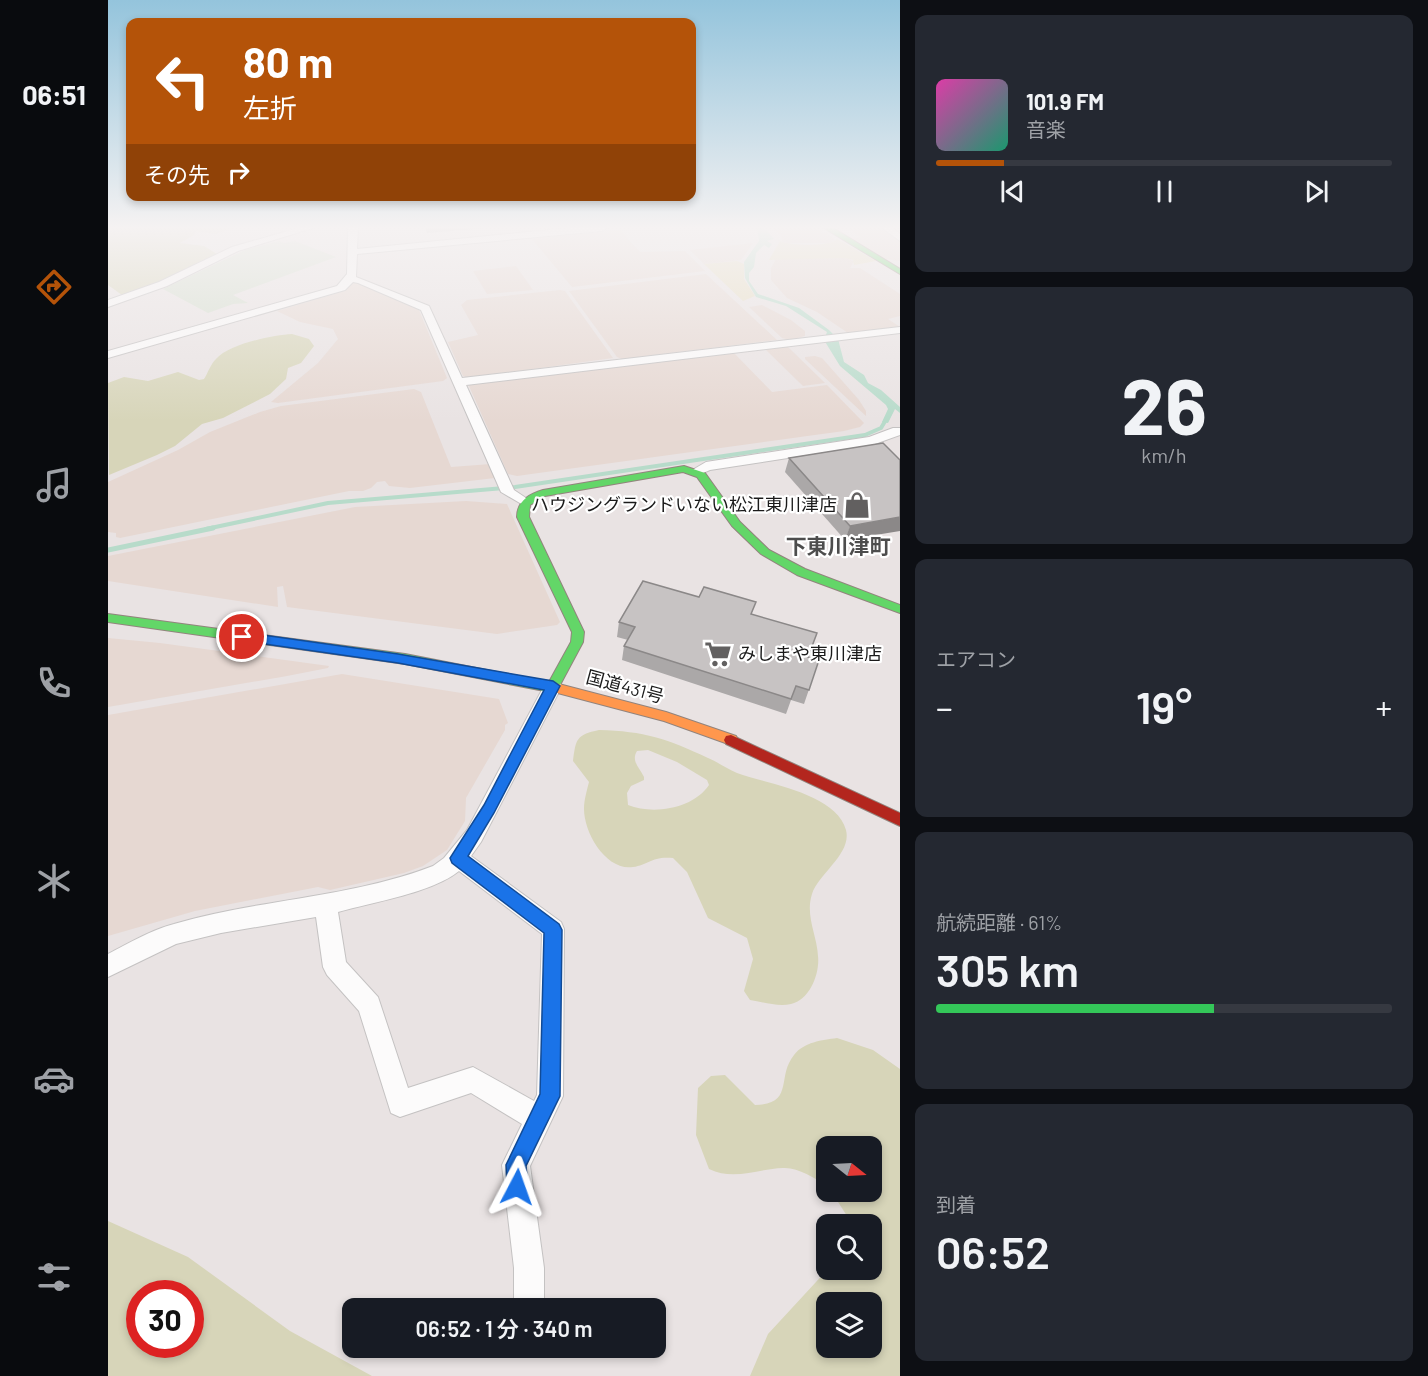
<!DOCTYPE html>
<html lang="ja">
<meta charset="utf-8">
<style>
body{margin:0;font-family:Barlow,"Noto Sans JP",sans-serif;background:#242831;color:#f1f3f6;height:100vh;display:flex;flex-direction:column;font-size:22px;white-space:nowrap}
*{box-sizing:border-box;margin:0}
p{font-size:20px;color:#9ea1a6}
.icon{flex:none;width:33px;height:33px;fill:none;stroke:currentColor;stroke-width:2;stroke-linecap:round;stroke-linejoin:round}
.map{position:relative;flex:1;overflow:hidden}
.details{display:flex;flex-direction:column;gap:15px;padding:15px;background:#0d0f14;width:528px}
.details>*{flex:none}
.banner{position:absolute;left:18px;top:18px;width:570px;height:183px;border-radius:12px;box-shadow:0 3px 9px #0003;background:#b45309;color:#fff;overflow:hidden}
.needle{width:39px;rotate:108deg}
.tools{position:absolute;left:708px;top:1136px;display:grid;gap:12px}
.tools a{display:grid;place-items:center;width:66px;height:66px;border-radius:12px;background:#171b24;box-shadow:0 3px 9px #0003;font-size:30px}
.speed{position:absolute;left:18px;top:1280px;display:flex;gap:12px;font-size:30px;font-weight:700;text-align:center}
.speed>*{display:grid;place-content:center;width:78px;height:78px;border-radius:50%;background:#171b24;box-shadow:0 3px 9px #0003;line-height:1}
.speed .limit{border:9px solid #d22;background:#fff;color:#111}
.pin{position:absolute;display:grid;place-items:center;width:51px;height:51px;color:#fff;margin:-26px;border:3px solid #fff;border-radius:50%;box-shadow:0 2px 6px #0007}
.me{position:absolute;width:66px;margin:-33px;rotate:4deg;stroke-linejoin:round;filter:drop-shadow(0 0 4px #0008)}
.turn{display:flex;align-items:center;gap:21px;height:126px;padding:0 18px;font-size:27px}
.turn .icon{width:78px;height:78px;stroke-width:2.5}
.turn b{display:block;font-size:42px;line-height:51px}
.then{display:flex;align-items:center;height:57px;padding:0 18px;background:#0003;gap:12px;font-size:22px}
.big{font-size:45px;font-weight:600;line-height:1.1}
.details .card{flex:1;display:flex;flex-direction:column;justify-content:center;gap:9px;min-width:0;padding:0 21px;border-radius:12px;background:#242831}
.details .dial{align-items:center;gap:0}
.dial b{font-size:78px;line-height:1}
.song{display:flex;align-items:center;gap:18px}
.cover{width:72px;height:72px;border-radius:9px;background:linear-gradient(135deg,hsl(320 70% 55%),hsl(160 70% 35%))}
.played{height:6px;border-radius:3px;background:linear-gradient(90deg,#b45309 15%,#363941 15%)}
.keys{display:flex;justify-content:space-around;direction:ltr}
.heat{display:flex;justify-content:space-between;align-items:center;font-size:33px;direction:ltr}
.charge{height:9px;border-radius:4px;background:linear-gradient(90deg,#34c759 61%,#363941 0)}
.trip{position:absolute;left:234px;top:1298px;width:324px;height:60px;border-radius:12px;background:#171b24;box-shadow:0 3px 9px #0003;font-weight:600;line-height:60px;text-align:center}
main{display:flex;flex:1;min-height:0}
.tab-bar{display:flex;flex-direction:column;width:108px;justify-content:space-around;align-items:center;background:#090b0e;color:#9ea1a6}
.tab-bar .icon{width:42px;height:42px}
.tab-bar .current{color:#b45309}
.tab-bar b{font-size:27px;color:#f1f3f6}
.map>svg:first-child{display:block}
.farmland{fill:#e6d8d2}
.grass{fill:#e7dec2}
.forest{fill:#d7d5b9;fill-rule:evenodd}
.wetland{fill:#d4dece}
.water{fill:#b7dbca}
.lines{fill:none;stroke-linecap:round;stroke-linejoin:round}
.stream-far1{stroke:#b7dbca;stroke-width:4}
.stream{stroke:#b7dbca;stroke-width:5}
.street-casing{stroke:#c4c2c2;stroke-width:2}
.fast-casing{stroke:#92847d;stroke-width:2}
.slow-casing{stroke:#92847d;stroke-width:2}
.jam-casing{stroke:#92847d;stroke-width:2}
.street{fill:#fcfbfb;fill-rule:evenodd}
.fast{fill:#63d668;fill-rule:evenodd}
.slow{fill:#ff974d;fill-rule:evenodd}
.jam{fill:#b3261e;fill-rule:evenodd}
.wall{fill:#aba8a8}
.shaded-wall{fill:#8b8888}
.building{fill:#c7c3c3;stroke:#8b8888;stroke-width:1.5}
.route{fill:#1a73e8;stroke:#114b97;stroke-width:1.5}
.labels{text-anchor:middle;stroke-width:4.5;stroke-linejoin:round;paint-order:stroke}
.poi-label{font-size:18px;fill:#1a1a1a;stroke:#fff;text-anchor:end}
.street-label{font-size:18px;fill:#1a1a1a;stroke:#fff}
.quarter-label{font-size:21px;font-weight:bold;fill:#4d4d4d;stroke:#fff}
</style>
<main>
<nav class="tab-bar">
<b>06:51</b>
<svg class="icon current" aria-label="directions" viewBox="0 0 24 24"><path d="M12 3l9 9-9 9-9-9zM9 14v-3h6M13 9l2 2-2 2"/></svg>
<svg class="icon" aria-label="music" viewBox="0 0 24 24"><path d="M9 18V5l10-2v13"/><circle cx="6" cy="18" r="3"/><circle cx="16" cy="16" r="3"/></svg>
<svg class="icon" aria-label="phone" viewBox="0 0 24 24"><path d="M5 4h4l2 5-3 2q2 4 5 5l2-3 5 2v4C11 20 4 13 5 4z"/></svg>
<svg class="icon" aria-label="climate" viewBox="0 0 24 24"><path d="M12 3v18M4 7l16 10M4 17L20 7"/></svg>
<svg class="icon" aria-label="car" viewBox="0 0 24 24"><path d="M5 17H2v-5l4-1 3-4h7l3 4 3 1v5h-3M9 17h6M6 11h13"/><circle cx="7" cy="17" r="2"/><circle cx="17" cy="17" r="2"/></svg>
<svg class="icon" aria-label="filters" viewBox="0 0 24 24"><path d="M4 7h16M4 17h16"/><circle cx="9" cy="7" r="2"/><circle cx="15" cy="17" r="2"/></svg>
</nav>
<div class="map">
<svg width="792" height="1376" viewBox="0 0 792 1376">
<rect width="100%" height="100%" fill="#e9e3e3"/>
<g class="farmland">
<polygon points="663,228 708,228 724,237 727,241 721,243 679,243 674,241 673,235"/>
<polygon points="740,228 775,228 792,240 792,261 777,259 743,239 753,237"/>
<polygon points="512,230 532,252 577,251 597,271 464,287 424,239"/>
<polygon points="645,243 633,260 596,264 582,250"/>
<polygon points="736,258 746,261 742,268 752,268 792,294 792,316 780,319 792,327 740,333 709,312 679,298 663,280 663,268 668,259"/>
<polygon points="408,266 425,290 379,294 365,271"/>
<polygon points="598,274 669,340 514,359 509,357 461,291"/>
<polygon points="246,283 251,283 311,310 339,378 335,381 170,403 163,402 210,363 230,339 225,329 192,322 169,311 226,294"/>
<polygon points="452,290 457,291 505,358 360,378 355,376 340,342 370,335 353,305 359,300"/>
<polygon points="654,305 683,320 697,331 697,336 682,340 674,338 641,307"/>
<polygon points="679,346 717,383 695,386 656,348"/>
<polygon points="621,351 627,354 664,392 719,385 756,423 752,427 736,431 409,476 400,474 361,386 363,383"/>
<polygon points="707,356 714,358 751,400 758,411 758,416 697,359 697,357"/>
<polygon points="306,389 313,392 343,467 383,464 387,478 302,488 281,486 277,481 269,482 263,488 255,491 241,491 12,538 8,537 8,533 0,532 0,482 70,450 102,432 152,412 173,406"/>
<polygon points="358,501 399,504 452,622 449,625 389,634 179,607 175,586 169,587 170,607 0,581 0,556 247,507"/>
<polygon points="0,638 52,643 221,666 220,668 179,676 0,707"/>
<polygon points="234,674 391,699 400,723 397,725 397,730 358,798 357,821 339,850 315,866 296,873 222,890 210,887 87,911 0,936 0,715"/>
</g>
<g class="grass">
<path d="M 729,239 L 768,261 L 746,265 L 745,260 L 736,258 L 661,260 L 672,241 C 682,246 722,247 729,239 Z"/>
<polygon points="629,261 636,264 636,279 647,296 635,301 596,264"/>
</g>
<g class="forest">
<polygon points="0,228 124,228 108,234 88,231 86,235 72,243 96,246 109,254 37,289 14,295 0,285"/>
<path d="M 184,334 L 201,339 L 206,346 L 193,363 L 180,368 L 178,379 L 162,394 L 115,418 L 94,424 L 67,446 L 49,455 L 1,475 L 0,383 L 16,377 L 40,381 L 70,372 L 91,380 L 96,379 C 100,373 102,365 108,359 C 121,344 165,335 184,334 Z"/>
<path d="M 491,730 C 536,731 560,739 600,758 C 610,762 619,769 629,773 C 659,784 728,793 738,830 C 744,854 711,873 704,894 C 697,916 709,935 710,956 C 712,973 702,1000 683,1004 C 670,1007 655,1002 642,1000 L 636,991 L 645,959 L 639,938 L 600,918 L 579,872 L 565,858 C 543,856 541,865 525,867 C 498,871 476,833 476,809 C 476,800 479,790 481,782 L 465,761 C 468,739 468,735 491,730 ZM 540,750 L 569,762 L 599,780 L 601,785 C 585,809 545,815 520,805 L 519,793 L 523,786 L 536,780 L 536,777 C 531,767 523,761 529,751 Z"/>
<path d="M 729,1038 L 765,1050 L 792,1069 L 792,1376 L 642,1376 L 660,1334 L 720,1269 L 764,1269 L 764,1224 L 740,1224 L 739,1216 L 723,1191 L 764,1191 L 764,1146 L 718,1146 L 718,1185 C 706,1178 690,1167 675,1168 C 649,1169 626,1181 601,1169 L 588,1135 L 590,1088 L 603,1076 L 617,1075 L 647,1105 C 687,1104 668,1077 686,1055 C 696,1042 714,1040 729,1038 ZM 718,1302 L 764,1302 L 764,1347 L 718,1347 Z"/>
<path d="M 0,1221 L 80,1257 L 182,1331 L 264,1376 L 0,1376 ZM 32,1293 L 82,1293 L 82,1344 L 32,1344 Z"/>
</g>
<polygon class="wetland" points="171,241 176,243 187,241 228,257 125,295 140,303 125,304 100,313 55,289 137,250"/>
<polygon class="water" points="649,228 656,228 666,239 659,241 664,244 661,248 656,245 648,253 646,267 641,273 641,281 650,294 691,308 721,330 730,339 736,362 756,375 760,383 773,390 792,407 792,413 787,409 780,423 774,422 780,409 778,405 732,366 716,340 719,332 678,306 648,297 637,278 636,262 651,241"/>
<g class="lines">
<polyline class="stream-far1" points="98,529 220,503 407,487 757,435 773,428 779,418"/>
<polyline class="stream" points="0,550 105,528"/>
<defs>
<g id="street">
<polygon points="190,228 205,228 130,251 59,286 0,307 0,300 51,282 124,247"/>
<polygon points="240,228 250,228 249,249 461,228 498,228 494,231 249,254 248,277 321,306 354,378 792,327 792,333 358,385 406,490 424,502 417,506 393,492 313,310 250,283 245,282 237,290 0,358 0,351 229,286 239,274"/>
<polygon points="774,228 785,228 792,234 792,241"/>
<polygon points="785,428 792,428 792,435 764,445 602,470 588,476 581,472 598,462 761,437"/>
<path d="M 445,680 L 451,681 L 454,686 L 373,842 L 363,856 L 453,922 L 456,929 L 455,1096 L 422,1166 L 436,1268 L 436,1308 L 406,1308 L 406,1268 L 394,1165 L 414,1124 L 363,1093 L 292,1117 L 283,1113 L 251,1011 L 219,975 L 215,967 L 208,917 L 113,933 L 68,944 L 0,977 L 0,954 C 21,943 43,930 66,924 C 151,899 242,898 325,866 L 336,858 L 359,830 L 436,686 L 439,681 ZM 351,871 L 434,934 L 429,1095 L 426,1101 L 365,1067 L 300,1088 L 270,997 L 238,962 L 230,912 C 265,902 324,893 351,871 Z"/>
</g>
<g id="fast">
<polygon points="716,228 725,228 792,269 792,274"/>
<path d="M 576,466 L 597,473 L 632,522 L 661,550 L 697,569 L 792,605 L 792,613 L 689,575 L 653,554 L 624,526 L 589,477 L 575,472 L 437,496 L 422,505 L 421,517 L 476,632 L 475,642 L 452,685 L 454,688 L 447,693 L 297,664 L 0,622 L 0,614 L 297,654 L 441,682 L 463,642 L 464,632 L 409,517 C 409,501 421,494 435,490 Z"/>
</g>
<polygon id="slow" points="447,683 558,712 628,736 630,740 628,744 623,745 556,721 442,691 440,688 442,685"/>
<polygon id="jam" points="623,735 792,813 792,826 618,744 616,740 618,736"/>
</defs>
<use href="#street" class="street-casing"/>
<use href="#fast" class="fast-casing"/>
<use href="#slow" class="slow-casing"/>
<use href="#jam" class="jam-casing"/>
<use href="#street" class="street"/>
<use href="#fast" class="fast"/>
<use href="#slow" class="slow"/>
<use href="#jam" class="jam"/>
</g>
<g class="wall">
<polygon points="317,228 380,228 319,233"/>
<polygon points="775,443 737,540 677,472 681,458"/>
<polygon points="645,615 701,657 711,660 696,704 683,700 678,714 514,660 516,646 520,640 509,637 511,622"/>
</g>
<polygon class="shaded-wall" points="792,517 792,531 737,540 742,526"/>
<g class="building">
<polygon points="775,443 792,460 792,517 742,526 681,458"/>
<polygon points="535,581 591,597 596,587 648,602 643,614 709,633 700,657 711,660 701,690 688,686 683,699 516,646 527,627 511,622"/>
</g>
<linearGradient id="sky" x2="0" y2="1"><stop stop-color="#94c4dc"/><stop offset="0.54" stop-color="#f5f2f2"/><stop offset="1" stop-color="#f5f2f2" stop-opacity="0"/></linearGradient>
<rect width="792" height="421" fill="url(#sky)"/>
<polygon class="route" points="134,632 290,654 445,681 452,686 386,813 360,856 451,924 454,930 452,1096 418,1166 420,1187 417,1195 409,1198 402,1195 399,1187 398,1165 432,1094 436,933 344,863 342,858 376,805 436,690 290,663 129,640 127,637"/>
<defs>
<symbol id="shop-bare" viewBox="-9 -9 18 18"><path d="M-5-2.5h2.3a2.7 3.5 0 0 1 5.4 0H5L5.5 6h-11ZM-1.5-2.5h3a1.5 2.3 0 0 0-3 0Z" fill="#626060" stroke="#fff" stroke-width="2.5" paint-order="stroke"/></symbol>
<symbol id="supermarket-bare" viewBox="-9 -9 18 18"><path d="M-6-5.5h2.5l.6 2H6L4.5 2H-2.5L-4.4-4H-6ZM-1.5 3.2a1.3 1.3 0 1 0 .1 0ZM3 3.2a1.3 1.3 0 1 0 .1 0Z" fill="#626060" stroke="#fff" stroke-width="2.5" paint-order="stroke"/></symbol>
</defs>
<g fill-rule="evenodd">
<use href="#shop-bare" x="730" y="486" width="38" height="38"/>
<use href="#supermarket-bare" x="591" y="635" width="38" height="38"/>
</g>
<g class="labels">
<g class="poi-label">
<text x="729" y="511">ハウジングランドいない松江東川津店</text>
<text x="630" y="660" text-anchor="start">みしまや東川津店</text>
</g>
<g class="street-label">
<text transform="translate(517 687) rotate(15)" y="6">国道431号</text>
</g>
<g class="quarter-label">
<text x="730" y="554">下東川津町</text>
</g>
</g>
</svg>
<div class="tools">
<a><svg class="needle" viewBox="-14 -14 28 28"><path d="M0-13l5 13h-10z" fill="#e53935"/><path d="M0 13l5-13h-10z" fill="#9ea1a6"/></svg></a>
<a><svg class="icon" aria-label="search" viewBox="0 0 24 24"><circle cx="10" cy="10" r="6"/><path d="M15 15l6 6"/></svg></a>
<a><svg class="icon" aria-label="layers" viewBox="0 0 24 24"><path d="M12 4l9 5-9 5-9-5zM3 14l9 5 9-5"/></svg></a>
</div>
<div class="speed"><div class="limit">30</div></div>
<div class="pin" style="left:134px;top:637px;background:#d93025"><svg class="icon" aria-label="arrive" viewBox="0 0 24 24"><path d="M6 21V4h12l-3 4 3 4H6"/></svg></div>
<svg class="me" style="left:409px;top:1187px" viewBox="-20 -20 40 40"><path d="M0-17L14 15 0 8-14 15z" fill="#1a73e8" stroke="#fff" stroke-width="4"/></svg>
<div class="trip">06:52 · 1 分 · 340 m</div>
<div class="banner">
<div class="turn"><svg class="icon" aria-label="left" viewBox="0 0 24 24"><path d="M17 20v-9H6M10 6l-5 5 5 5"/></svg><div><b>80 m</b>左折</div></div>
<div class="then">その先<svg class="icon" aria-label="right" viewBox="0 0 24 24"><path d="M7 20v-9h11M14 6l5 5-5 5"/></svg></div>
</div>
</div>
<section class="details">
<div class="card">
<div class="song"><i class="cover"></i><div><b>101.9 FM</b><p>音楽</p></div></div>
<div class="played"></div>
<div class="keys"><svg class="icon" aria-label="previous" viewBox="0 0 24 24"><path d="M18 5L8 12l10 7zM5 5v14"/></svg><svg class="icon" aria-label="pause" viewBox="0 0 24 24"><path d="M8 5v14M16 5v14"/></svg><svg class="icon" aria-label="next" viewBox="0 0 24 24"><path d="M6 5l10 7-10 7zM19 5v14"/></svg></div>
</div>
<div class="card dial"><b>26</b><p>km/h</p></div>
<div class="card"><p>エアコン</p>
<div class="heat"><a>−</a><b class="big">19°</b><a>+</a></div>
</div>
<div class="card"><p>航続距離 · 61%</p><b class="big">305 km</b><div class="charge"></div></div>
<div class="card"><p>到着</p><b class="big">06:52</b></div>
</section>
</main>
